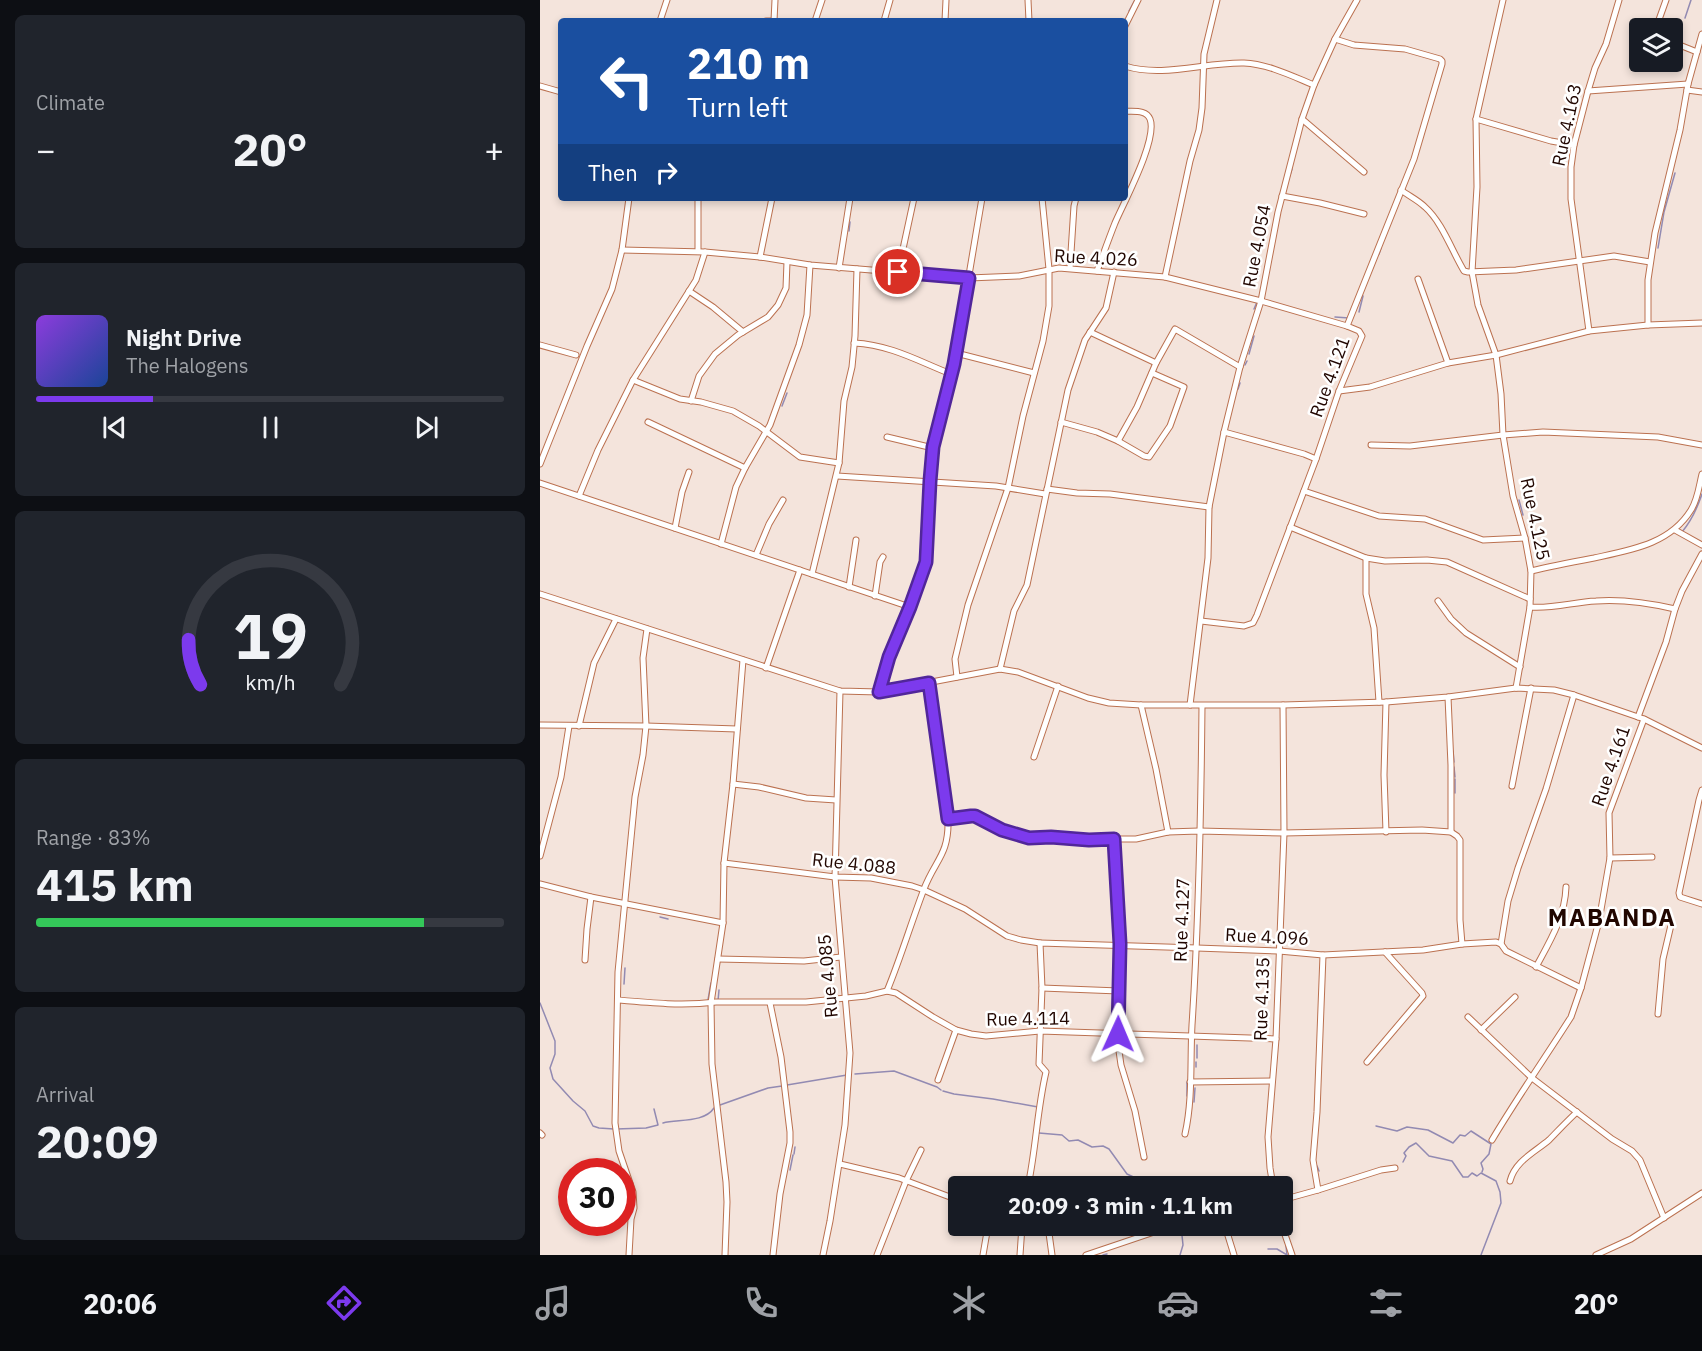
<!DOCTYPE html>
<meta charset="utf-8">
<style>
body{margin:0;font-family:"IBM Plex Sans",sans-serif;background:#20242c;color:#f1f3f6;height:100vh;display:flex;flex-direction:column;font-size:22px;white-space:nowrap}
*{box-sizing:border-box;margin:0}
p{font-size:20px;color:#9ea1a6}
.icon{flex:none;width:33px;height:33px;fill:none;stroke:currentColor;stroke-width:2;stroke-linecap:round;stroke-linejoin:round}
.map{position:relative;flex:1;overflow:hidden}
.details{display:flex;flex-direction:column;gap:15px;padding:15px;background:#0d0f14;width:540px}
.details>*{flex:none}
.hud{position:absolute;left:18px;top:18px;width:570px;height:183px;border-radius:6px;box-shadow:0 3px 9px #0003;background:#1a4fa0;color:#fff;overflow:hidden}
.controls{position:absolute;left:1089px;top:18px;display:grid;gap:12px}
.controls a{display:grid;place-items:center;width:54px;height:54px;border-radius:6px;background:#171b24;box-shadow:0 3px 9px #0003;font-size:30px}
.speed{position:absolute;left:18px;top:1158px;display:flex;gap:12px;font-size:30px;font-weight:700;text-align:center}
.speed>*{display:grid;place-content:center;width:78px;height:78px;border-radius:50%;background:#171b24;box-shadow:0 3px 9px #0003;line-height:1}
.speed .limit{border:9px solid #d22;background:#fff;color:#111}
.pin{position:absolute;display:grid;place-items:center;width:51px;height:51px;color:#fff;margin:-26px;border:3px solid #fff;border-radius:50%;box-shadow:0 2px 6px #0007}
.me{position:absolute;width:66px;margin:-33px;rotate:1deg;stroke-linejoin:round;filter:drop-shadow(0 0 4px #0008)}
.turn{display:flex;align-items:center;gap:21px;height:126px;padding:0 30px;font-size:27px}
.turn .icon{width:78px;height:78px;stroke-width:2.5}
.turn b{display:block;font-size:42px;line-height:51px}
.then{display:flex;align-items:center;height:57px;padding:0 30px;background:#0003;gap:12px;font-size:22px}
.big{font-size:45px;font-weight:700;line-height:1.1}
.details .widget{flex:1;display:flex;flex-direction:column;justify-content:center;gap:9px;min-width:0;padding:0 21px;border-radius:9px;background:#20242c}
.details .dial{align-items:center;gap:0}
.dial svg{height:156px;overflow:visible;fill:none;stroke:#363941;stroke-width:7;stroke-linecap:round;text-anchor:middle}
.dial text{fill:#f1f3f6;stroke:none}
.song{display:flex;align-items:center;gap:18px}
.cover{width:72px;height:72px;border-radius:9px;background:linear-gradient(135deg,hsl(270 70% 55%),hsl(220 70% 35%))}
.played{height:6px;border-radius:3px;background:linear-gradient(90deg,#7c3aed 25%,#363941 25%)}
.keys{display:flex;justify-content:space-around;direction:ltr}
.heat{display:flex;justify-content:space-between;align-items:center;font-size:33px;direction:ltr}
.charge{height:9px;border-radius:4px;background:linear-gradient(90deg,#34c759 83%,#363941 0)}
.trip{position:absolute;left:408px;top:1176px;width:345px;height:60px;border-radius:6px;background:#171b24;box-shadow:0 3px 9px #0003;font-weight:700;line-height:60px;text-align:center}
.menu{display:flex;height:96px;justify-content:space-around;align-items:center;background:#090b0e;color:#9ea1a6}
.menu .icon{width:42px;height:42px}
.menu .selected{color:#7c3aed}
.menu b{font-size:27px;color:#f1f3f6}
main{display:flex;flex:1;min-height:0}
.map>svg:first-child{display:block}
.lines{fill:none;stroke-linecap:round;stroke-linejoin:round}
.stream{stroke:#928ab2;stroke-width:1.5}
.street-casing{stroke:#bb7150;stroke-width:7}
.street{stroke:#fff;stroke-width:5}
.route-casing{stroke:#51269a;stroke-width:15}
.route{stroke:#7c3aed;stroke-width:10}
.labels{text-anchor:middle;stroke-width:5;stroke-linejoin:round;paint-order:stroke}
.street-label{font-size:18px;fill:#210600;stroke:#fff}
.district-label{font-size:24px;font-weight:bold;letter-spacing:1.5px;fill:#210600;stroke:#fff}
</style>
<main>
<section class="details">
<div class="widget"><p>Climate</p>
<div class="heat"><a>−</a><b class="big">20°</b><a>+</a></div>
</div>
<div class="widget">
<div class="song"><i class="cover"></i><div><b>Night Drive</b><p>The Halogens</p></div></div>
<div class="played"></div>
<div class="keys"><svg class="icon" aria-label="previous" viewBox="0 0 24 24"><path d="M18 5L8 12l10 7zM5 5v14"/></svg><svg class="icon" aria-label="pause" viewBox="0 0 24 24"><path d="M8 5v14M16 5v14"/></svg><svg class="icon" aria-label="next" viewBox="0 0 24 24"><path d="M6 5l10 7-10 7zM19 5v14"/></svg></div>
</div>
<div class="widget dial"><svg viewBox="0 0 100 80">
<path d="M14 69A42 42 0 1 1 86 69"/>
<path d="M14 69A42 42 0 0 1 8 46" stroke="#7c3aed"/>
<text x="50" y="56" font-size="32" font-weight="700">19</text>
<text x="50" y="72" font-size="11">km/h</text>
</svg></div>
<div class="widget"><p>Range · 83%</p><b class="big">415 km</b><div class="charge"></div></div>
<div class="widget"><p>Arrival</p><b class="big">20:09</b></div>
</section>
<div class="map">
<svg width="1162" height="1255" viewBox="0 0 1162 1255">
<rect width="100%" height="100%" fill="#f4e4dc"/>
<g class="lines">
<g class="stream">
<polyline points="589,11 595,0"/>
<polyline points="1145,18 1151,0"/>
<polyline points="749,178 752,169"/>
<polyline points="309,231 310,222"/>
<polyline points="1118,248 1124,212 1135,173"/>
<polyline points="839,254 841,248"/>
<polyline points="714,309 717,302"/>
<polyline points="819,312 823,296"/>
<polyline points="795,317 809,318"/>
<polyline points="709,354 714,336"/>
<polyline points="705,365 707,361"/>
<polyline points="698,389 700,383"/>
<polyline points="242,406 247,393"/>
<polyline points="979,500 983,515"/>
<path d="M 1142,532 C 1152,520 1157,509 1162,494"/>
<polyline points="913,751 914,762"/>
<polyline points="914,767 915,777"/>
<polyline points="915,779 915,793"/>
<polyline points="120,917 128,919"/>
<polyline points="84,984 85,968"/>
<polyline points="168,1000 171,983"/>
<polyline points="178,1001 179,990"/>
<polyline points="0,1003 15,1041 15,1054 10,1068 13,1079 33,1101 45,1111 53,1126 59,1128 74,1129"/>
<polyline points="657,1058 657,1045"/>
<polyline points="656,1067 656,1062"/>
<polyline points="315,1074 354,1071 397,1087 401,1090"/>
<polyline points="647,1082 647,1096"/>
<polyline points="247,1085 307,1075"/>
<polyline points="403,1091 414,1094 453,1099 498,1107"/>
<polyline points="654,1102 655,1088"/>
<polyline points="180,1105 228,1088 242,1086"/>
<path d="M 123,1123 C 138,1119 164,1123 174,1108"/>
<polyline points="836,1126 857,1131 867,1127 888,1130 913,1143 920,1135 925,1136 931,1131 951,1144 949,1154 941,1163 943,1169 942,1172"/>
<polyline points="76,1129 106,1128 118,1125 114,1109"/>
<polyline points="499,1133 522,1135 529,1141 538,1140 552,1147 563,1146 569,1149 587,1174 602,1181 607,1186"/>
<polyline points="254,1154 255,1147"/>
<polyline points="863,1162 866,1156 864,1153 869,1147 876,1143 889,1156 912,1161 923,1177 928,1177 932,1173 937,1176 941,1173 956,1181 960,1192 961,1203 941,1255"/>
<polyline points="777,1166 779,1171"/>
<polyline points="250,1170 253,1155"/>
<polyline points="746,1246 747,1255"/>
<polyline points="728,1249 737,1249 747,1255"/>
<polyline points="563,1255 567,1254"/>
<polyline points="640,1255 643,1245 641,1226"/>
</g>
<defs>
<g id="street">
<polyline points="488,0 489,21"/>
<polyline points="963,0 936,119 937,187 932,272 938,305 956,355 961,394 963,435 973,496 985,538 991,571 990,607 976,688"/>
<polyline points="120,21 127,0"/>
<polyline points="226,21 233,21"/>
<polyline points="234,21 235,0"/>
<polyline points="275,21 282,0"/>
<polyline points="344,21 350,0"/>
<polyline points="405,21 406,0"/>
<polyline points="585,26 598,0"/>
<polyline points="1116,28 1126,0"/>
<polyline points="1132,42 1157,52"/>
<path d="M 585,66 C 623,78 665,62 704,63 C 728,64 752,76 774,85"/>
<polyline points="0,86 21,92"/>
<polyline points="1147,90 1162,92"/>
<polyline points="1048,91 1148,84"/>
<polyline points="762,119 824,172"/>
<polyline points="936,119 1011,141 1034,145"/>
<path d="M 861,190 C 869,196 878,200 885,207 C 902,222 912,251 924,271 L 928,272 L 976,270 L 1074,256 L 1110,262"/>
<polyline points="742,196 780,203 824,214"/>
<polyline points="82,250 165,252 220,257 270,265 429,278 479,276 519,268 625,277 721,301 807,326"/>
<polyline points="158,251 158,198"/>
<polyline points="220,257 232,198"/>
<polyline points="299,268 310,198"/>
<polyline points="530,268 534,206 536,198"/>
<path d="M 557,271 C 563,255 569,238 575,223 C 584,202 618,139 610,119 C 606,109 593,112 585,111"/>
<polyline points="358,272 374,198"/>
<polyline points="625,277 650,161 659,130 662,108 664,54 677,0"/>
<polyline points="878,279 908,363"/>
<polyline points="149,291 173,307 203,332"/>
<polyline points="1108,325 1108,280 1115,233 1140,130 1148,84 1162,34"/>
<polyline points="1049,331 1031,199 1031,167 1034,145 1048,91 1055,68 1066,44 1079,0"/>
<polyline points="550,332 616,363"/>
<path d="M 314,343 C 351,345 378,361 411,374"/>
<polyline points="0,345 36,355"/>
<polyline points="416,353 494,373"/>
<polyline points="93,380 140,399 161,402 193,411 219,426 260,457 299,463"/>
<polyline points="799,391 830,387 908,363 956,355 1049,331 1108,325 1162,323"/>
<polyline points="151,401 159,376 175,354 198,335 228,317 238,305 246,288 247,262"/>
<polyline points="108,422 205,468"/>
<polyline points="521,422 557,432 578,441 597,407 616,363 635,329 700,367"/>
<polyline points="684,432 764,454 776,459"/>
<polyline points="347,437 393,448"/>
<polyline points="578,441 604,456 609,457 630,426 644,387 612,373"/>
<polyline points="831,445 870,446 963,435 1003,432 1118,437 1162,445"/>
<polyline points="0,464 47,346 72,289 82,250 89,198"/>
<polyline points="297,476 456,486 505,494"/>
<polyline points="0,483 370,607"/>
<polyline points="507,489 537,493 570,494 669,507"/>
<polyline points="764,491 839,516 885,519 943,540 985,538"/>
<polyline points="39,496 58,450 93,380 156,280 165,252"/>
<polyline points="750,527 826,558 845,561 887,560 907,562 990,599"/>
<polyline points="135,528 142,492 149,472"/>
<polyline points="1135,530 1162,545"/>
<polyline points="181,544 196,487 205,468 230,425 259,345 267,315 270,265"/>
<polyline points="216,555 229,524 243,500"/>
<polyline points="826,558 826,594 834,628 839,702"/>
<path d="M 991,571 C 1012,566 1033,562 1054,558 C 1091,550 1130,544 1151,510 C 1158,499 1159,486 1162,474"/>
<polyline points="272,574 299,463 304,401 312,367 315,336 317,269"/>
<polyline points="309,587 316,540"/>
<polyline points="0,594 300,691 339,692 460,669 478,672 548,698 569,703 601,705 743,705 846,702 908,697 976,688 1014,690 1034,695 1104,719 1162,748"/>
<polyline points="335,596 340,562 343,557"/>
<polyline points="898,601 911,619 926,633 980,667"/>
<path d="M 990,607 C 1012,609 1034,602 1056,601 C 1083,599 1109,603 1135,609"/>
<polyline points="661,621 704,626 713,623 717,615 776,459 799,391 822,336 819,331 807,326 874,159 902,64 902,61 900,59 865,49 814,45 795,39"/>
<polyline points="226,668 260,570"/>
<polyline points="460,669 474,611 487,585 528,390 545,340 566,308 574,272"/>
<polyline points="417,677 415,659 428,605 468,488 483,416 503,341 509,306 509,269 502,198"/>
<polyline points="339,692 349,657 370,607 386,562 390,481 393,448 414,364 442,198"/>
<polyline points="908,697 911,765 911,832"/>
<polyline points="846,702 844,775 846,832"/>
<polyline points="601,705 616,769 628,832"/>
<polyline points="650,705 668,558 669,507 684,432 700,367 721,301 738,212 762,119 774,85 795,39 817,0"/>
<polyline points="1098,717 1126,642 1135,609 1142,591 1162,554"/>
<polyline points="0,725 106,726 197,729"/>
<polyline points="39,726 54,663 76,619"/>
<polyline points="494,757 518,686"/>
<polyline points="193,784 219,787 266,798 296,800"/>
<polyline points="972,786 991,688"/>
<polyline points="1162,790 1159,800 1139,893 1140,897 1162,904"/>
<polyline points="408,820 431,816 435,816 462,830 489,838 511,837 549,840 574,839"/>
<polyline points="0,856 21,777 29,726"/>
<polyline points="1070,858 1112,857"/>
<polyline points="184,863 295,877 331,878 372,886 384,890 425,909 467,936 481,940 500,943"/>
<polyline points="0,884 51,897 183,923"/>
<polyline points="961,944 968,901 978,868 1006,789 1034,695"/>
<polyline points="178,959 264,961 301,957"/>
<polyline points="45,960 47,929 51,897"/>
<path d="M 996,967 C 1010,941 1025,917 1026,887"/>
<polyline points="502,988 579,991"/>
<path d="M 347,991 C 361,957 371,923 384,889 C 395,860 409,855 408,820 L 389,683"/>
<path d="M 78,1000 C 111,1003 143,1006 176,1002 L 266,1002 L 326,996 L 347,991 L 356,993 L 393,1017 L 416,1030 L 431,1034 L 446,1036 L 500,1031 L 736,1039"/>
<polyline points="230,1003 241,1057 250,1132 250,1143 240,1194 233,1255"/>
<polyline points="1118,1014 1123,959 1131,925"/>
<polyline points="928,1017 992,1078 1072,1139 1092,1151 1100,1160 1124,1218"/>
<polyline points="941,1030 975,997"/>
<polyline points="827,1062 883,996 882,993 845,952"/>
<polyline points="398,1080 416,1030"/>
<polyline points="650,1082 732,1081"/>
<polyline points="0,1133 2,1135"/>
<path d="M 645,1134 C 653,1099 650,1061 652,1025 C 659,919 661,812 662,706"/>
<path d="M 952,1140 C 977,1098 1005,1058 1031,1017 L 1041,988 L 1059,921 L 1070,858 L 1069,813 L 1104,719"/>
<polyline points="604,1157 595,1111 581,1065 579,1051 580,944 574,839 596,839 628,832 659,831 744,833 882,830 911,832 917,836 920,840 920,920 922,944"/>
<polyline points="300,1164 359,1178 418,1200"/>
<path d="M 970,1181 C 975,1161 995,1152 1009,1140 C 1018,1131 1027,1121 1037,1112"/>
<path d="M 488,1186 C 496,1149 497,1110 506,1072 L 499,1064 L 502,988 L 500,943 L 657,948 L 739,951 L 783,955 L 883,950 L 922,944 L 956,942 L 961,944 L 966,951 L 1041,988"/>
<polyline points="733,1186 730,1168 728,1137 736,1039 744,833 743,705"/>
<polyline points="778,1190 841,1170 855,1168"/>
<polyline points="742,1200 778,1190 773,1160 777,1112 783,955"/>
<polyline points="508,1226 512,1255"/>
<polyline points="685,1226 694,1255"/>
<polyline points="742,1226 752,1255"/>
<polyline points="89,1255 91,1219 94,1208 93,1192 79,1151 75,1123 78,972 95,797 103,755 106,726 103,658 107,629"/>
<polyline points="185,1255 187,1202 186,1182 172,1064 171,1003 183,923 184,863 193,784 203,660"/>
<polyline points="283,1255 290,1221 305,1125 310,1053 295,877 300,691"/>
<polyline points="337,1255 366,1181 381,1150"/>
<polyline points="443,1255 448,1226"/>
<polyline points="480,1255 482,1226"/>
<polyline points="546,1255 632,1226"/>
<polyline points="1056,1255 1091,1239 1162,1193"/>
</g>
</defs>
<use href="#street" class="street-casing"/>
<use href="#street" class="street"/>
</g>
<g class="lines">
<defs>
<polyline id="route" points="358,272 429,278 414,364 393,447 390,481 386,562 370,607 349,657 339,692 389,683 408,819 431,816 435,816 462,830 489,838 511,837 549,840 574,839 580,944 578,1034"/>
</defs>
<use href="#route" class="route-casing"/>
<use href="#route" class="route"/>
</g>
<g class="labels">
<g class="street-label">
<text transform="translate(1027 125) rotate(-78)" y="6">Rue 4.163</text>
<text transform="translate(717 246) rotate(-79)" y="6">Rue 4.054</text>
<text transform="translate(556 258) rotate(3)" y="6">Rue 4.026</text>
<text transform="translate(790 377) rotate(-70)" y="6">Rue 4.121</text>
<text transform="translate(995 519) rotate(78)" y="6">Rue 4.125</text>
<text transform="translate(1071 766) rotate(-71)" y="6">Rue 4.161</text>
<text transform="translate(314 864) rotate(6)" y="6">Rue 4.088</text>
<text transform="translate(642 920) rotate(-88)" y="6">Rue 4.127</text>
<text transform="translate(727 937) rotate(3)" y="6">Rue 4.096</text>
<text transform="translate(288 976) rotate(-95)" y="6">Rue 4.085</text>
<text transform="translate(722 999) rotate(-88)" y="6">Rue 4.135</text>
<text transform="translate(488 1019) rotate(-1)" y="6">Rue 4.114</text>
</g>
<g class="district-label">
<text x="1072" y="926">MABANDA</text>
</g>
</g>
</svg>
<div class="controls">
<a><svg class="icon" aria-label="layers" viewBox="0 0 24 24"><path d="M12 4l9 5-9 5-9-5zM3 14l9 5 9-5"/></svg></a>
</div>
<div class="speed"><div class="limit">30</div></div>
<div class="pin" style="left:358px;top:272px;background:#d93025"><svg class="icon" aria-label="arrive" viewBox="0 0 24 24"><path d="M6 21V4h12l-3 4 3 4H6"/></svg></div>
<svg class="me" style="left:578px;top:1034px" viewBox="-20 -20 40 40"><path d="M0-17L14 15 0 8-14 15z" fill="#7c3aed" stroke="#fff" stroke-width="4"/></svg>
<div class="trip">20:09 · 3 min · 1.1 km</div>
<div class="hud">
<div class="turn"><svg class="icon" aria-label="left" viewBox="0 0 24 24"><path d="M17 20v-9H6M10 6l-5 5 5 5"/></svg><div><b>210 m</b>Turn left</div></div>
<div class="then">Then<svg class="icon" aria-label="right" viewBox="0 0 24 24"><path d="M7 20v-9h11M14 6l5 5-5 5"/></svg></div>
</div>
</div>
</main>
<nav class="menu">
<b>20:06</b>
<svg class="icon selected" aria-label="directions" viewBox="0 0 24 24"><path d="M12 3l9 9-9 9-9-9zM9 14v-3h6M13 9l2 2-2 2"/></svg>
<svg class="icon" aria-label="music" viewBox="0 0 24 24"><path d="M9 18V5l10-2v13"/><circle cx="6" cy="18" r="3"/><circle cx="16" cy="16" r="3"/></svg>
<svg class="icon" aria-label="phone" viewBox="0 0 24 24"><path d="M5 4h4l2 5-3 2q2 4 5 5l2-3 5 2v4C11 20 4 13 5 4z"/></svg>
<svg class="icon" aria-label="climate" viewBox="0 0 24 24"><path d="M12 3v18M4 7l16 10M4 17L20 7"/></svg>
<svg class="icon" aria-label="car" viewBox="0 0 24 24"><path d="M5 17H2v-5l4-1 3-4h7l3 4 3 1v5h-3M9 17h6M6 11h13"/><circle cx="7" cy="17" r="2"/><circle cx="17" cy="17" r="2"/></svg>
<svg class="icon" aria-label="filters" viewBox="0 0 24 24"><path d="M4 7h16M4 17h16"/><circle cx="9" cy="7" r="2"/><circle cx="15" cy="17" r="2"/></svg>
<b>20°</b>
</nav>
